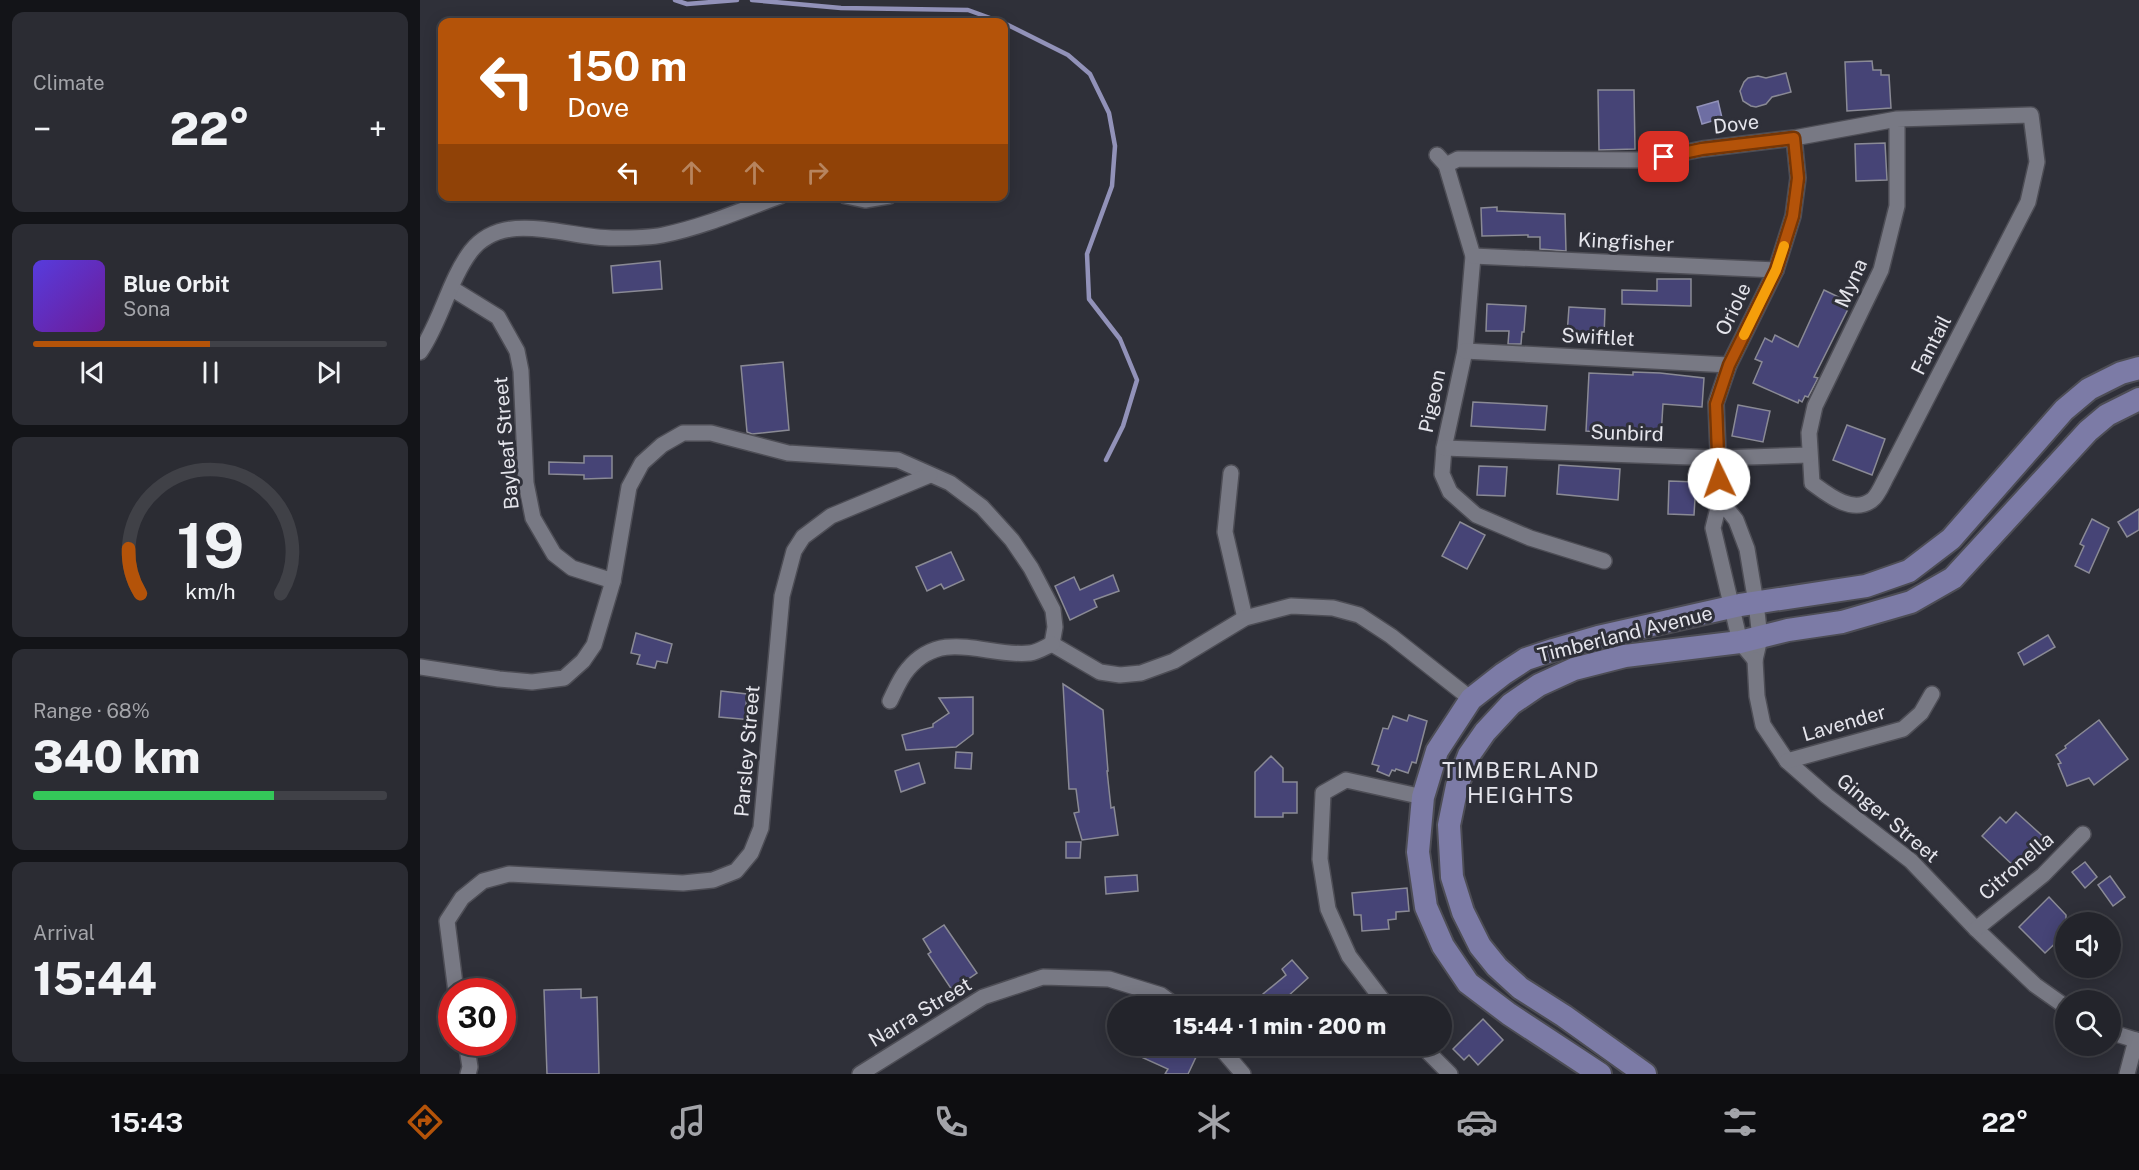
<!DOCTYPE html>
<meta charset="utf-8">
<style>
body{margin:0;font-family:"Public Sans",sans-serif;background:#2b2c33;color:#f1f3f6;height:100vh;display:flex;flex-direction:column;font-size:22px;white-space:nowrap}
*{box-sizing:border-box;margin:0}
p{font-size:20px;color:#a3a4a9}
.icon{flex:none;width:33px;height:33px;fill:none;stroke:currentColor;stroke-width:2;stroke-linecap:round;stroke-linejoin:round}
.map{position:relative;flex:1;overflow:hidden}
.drawer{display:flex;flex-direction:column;gap:12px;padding:12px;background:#131418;width:420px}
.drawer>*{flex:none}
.guide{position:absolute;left:18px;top:18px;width:570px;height:183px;border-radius:12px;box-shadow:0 3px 15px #0003,0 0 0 2px #404147;background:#b45309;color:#fff;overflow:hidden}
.fabs{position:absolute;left:1635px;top:912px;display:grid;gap:12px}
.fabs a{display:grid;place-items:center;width:66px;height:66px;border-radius:50%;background:#23242b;box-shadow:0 3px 15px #0003,0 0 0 2px #404147;font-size:30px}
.speed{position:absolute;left:18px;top:978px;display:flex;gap:12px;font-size:30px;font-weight:700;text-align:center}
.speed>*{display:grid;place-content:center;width:78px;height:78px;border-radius:50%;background:#23242b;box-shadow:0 3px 15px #0003,0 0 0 2px #404147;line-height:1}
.speed .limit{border:9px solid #d22;background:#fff;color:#111}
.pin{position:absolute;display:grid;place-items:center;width:51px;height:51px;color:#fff;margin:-26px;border-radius:12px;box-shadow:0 3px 9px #0006}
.me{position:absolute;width:66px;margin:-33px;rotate:357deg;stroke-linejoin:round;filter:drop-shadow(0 0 4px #0008)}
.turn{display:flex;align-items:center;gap:21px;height:126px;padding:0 30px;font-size:27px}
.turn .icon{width:78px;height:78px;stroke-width:2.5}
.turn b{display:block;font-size:42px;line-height:51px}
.lanes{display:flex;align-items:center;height:57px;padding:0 30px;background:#0003;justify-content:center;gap:30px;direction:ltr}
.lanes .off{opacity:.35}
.big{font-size:45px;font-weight:800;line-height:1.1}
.drawer .widget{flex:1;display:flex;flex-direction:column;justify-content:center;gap:9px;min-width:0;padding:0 21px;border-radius:12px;background:#2b2c33}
.drawer .dial{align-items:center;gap:0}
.dial svg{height:156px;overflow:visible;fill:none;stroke:#404147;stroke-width:7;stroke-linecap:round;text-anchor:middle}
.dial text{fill:#f1f3f6;stroke:none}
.song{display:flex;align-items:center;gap:18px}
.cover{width:72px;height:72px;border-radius:9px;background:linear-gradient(135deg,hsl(250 70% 55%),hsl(280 70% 35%))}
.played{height:6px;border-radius:3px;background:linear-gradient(90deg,#b45309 50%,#404147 50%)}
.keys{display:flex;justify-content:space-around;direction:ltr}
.heat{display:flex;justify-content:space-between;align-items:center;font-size:33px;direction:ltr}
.charge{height:9px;border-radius:4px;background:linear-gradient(90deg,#34c759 68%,#404147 0)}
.trip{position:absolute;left:687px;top:996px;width:345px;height:60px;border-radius:30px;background:#23242b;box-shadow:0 3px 15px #0003,0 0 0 2px #404147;font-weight:800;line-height:60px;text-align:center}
.menu{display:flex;height:96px;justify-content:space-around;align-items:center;background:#0e0e11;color:#a3a4a9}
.menu .icon{width:42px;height:42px}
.menu .selected{color:#b45309}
.menu b{font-size:27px;color:#f1f3f6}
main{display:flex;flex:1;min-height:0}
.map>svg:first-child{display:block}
.water{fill:#6e6ea3;stroke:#9292b9;stroke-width:1.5}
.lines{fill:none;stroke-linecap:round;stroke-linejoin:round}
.stream{stroke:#9292b9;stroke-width:4.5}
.building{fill:#464476;stroke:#8a8a95;stroke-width:1.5}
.street-casing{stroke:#4d4d55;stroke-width:18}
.secondary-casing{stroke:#4d4d55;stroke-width:26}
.street{stroke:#787984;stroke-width:15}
.secondary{stroke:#7c7ba6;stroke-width:22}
.route-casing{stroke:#753606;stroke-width:15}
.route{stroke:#b45309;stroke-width:10}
.slow{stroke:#f59e0b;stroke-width:10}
.labels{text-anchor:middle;stroke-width:6;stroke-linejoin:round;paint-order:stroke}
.street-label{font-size:20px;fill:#e5e5ec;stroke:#2f3039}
.quarter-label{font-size:22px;letter-spacing:1.5px;fill:#e5e5ec;stroke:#2f3039}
</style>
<main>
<section class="drawer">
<div class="widget"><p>Climate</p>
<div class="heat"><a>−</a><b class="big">22°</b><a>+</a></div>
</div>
<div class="widget">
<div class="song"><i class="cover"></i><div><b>Blue Orbit</b><p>Sona</p></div></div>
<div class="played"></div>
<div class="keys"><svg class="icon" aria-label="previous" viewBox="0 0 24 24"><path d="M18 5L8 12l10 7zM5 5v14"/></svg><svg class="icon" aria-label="pause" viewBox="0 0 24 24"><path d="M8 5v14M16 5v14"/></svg><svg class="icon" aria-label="next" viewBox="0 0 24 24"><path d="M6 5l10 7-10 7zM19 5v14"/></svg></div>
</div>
<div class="widget dial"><svg viewBox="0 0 100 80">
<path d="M14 69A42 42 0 1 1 86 69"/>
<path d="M14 69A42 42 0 0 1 8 46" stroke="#b45309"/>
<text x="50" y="56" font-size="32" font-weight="700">19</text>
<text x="50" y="72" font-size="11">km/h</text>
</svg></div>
<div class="widget"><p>Range · 68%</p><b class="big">340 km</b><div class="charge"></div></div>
<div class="widget"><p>Arrival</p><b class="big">15:44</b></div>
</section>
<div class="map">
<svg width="1719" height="1074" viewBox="0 0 1719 1074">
<rect width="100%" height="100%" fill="#2f3039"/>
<polygon class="water" points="1298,101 1302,118 1282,124 1277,107"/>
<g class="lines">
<g class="stream">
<polyline points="255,0 267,4 317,0"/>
<polyline points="332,0 421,8 548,10 581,22"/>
<polyline points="584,23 648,55 670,74 689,113 695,146 692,186 667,254 669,299 700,339 717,380 703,426 686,460"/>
</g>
</g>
<g class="building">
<polygon points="1452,61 1453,70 1461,70 1461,75 1469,75 1471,108 1427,111 1425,62"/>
<polygon points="1366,73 1371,92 1352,97 1346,104 1336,107 1331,106 1323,101 1320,91 1324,82 1328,78 1338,76 1346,78"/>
<polygon points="1178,90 1214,90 1215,149 1179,150"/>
<polygon points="1465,143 1467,180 1436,181 1435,144"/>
<polygon points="1077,207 1077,211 1145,214 1146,251 1120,249 1120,237 1108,237 1108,235 1062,236 1061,208"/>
<polygon points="240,261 242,289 193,293 191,266"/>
<polygon points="1237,279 1271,279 1271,306 1202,304 1202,290 1237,291"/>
<polygon points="1404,290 1431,303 1394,377 1398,378 1388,397 1385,396 1382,402 1379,400 1378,403 1333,383 1342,362 1335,359 1345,338 1352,342 1355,335 1378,347"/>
<polygon points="1067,304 1106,306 1104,332 1102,332 1101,344 1088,344 1089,331 1066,331"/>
<polygon points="1149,307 1185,309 1184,337 1147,335"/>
<polygon points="363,362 369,430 332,434 327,432 321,366"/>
<polygon points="1213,372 1240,373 1284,378 1282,407 1243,404 1241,436 1166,431 1169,373 1213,375"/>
<polygon points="1053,402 1127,406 1125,430 1051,426"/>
<polygon points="1318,405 1350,411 1343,442 1312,436"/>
<polygon points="1427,425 1465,439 1452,475 1413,460"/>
<polygon points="164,456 192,456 192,478 164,479 164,475 129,474 129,462 164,463"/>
<polygon points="1139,465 1200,469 1198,500 1137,494"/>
<polygon points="1059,466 1087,467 1085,496 1057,495"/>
<polygon points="1249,481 1276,482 1274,515 1248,514"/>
<polygon points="1719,509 1719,530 1707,537 1698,522"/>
<polygon points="1672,519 1689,528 1669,573 1655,566 1664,546 1660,544"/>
<polygon points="1040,522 1065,535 1047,569 1022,556"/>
<polygon points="531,552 544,580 524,589 521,584 507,591 496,567"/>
<polygon points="693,575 699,591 674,600 677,607 650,620 635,586 654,577 660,590"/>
<polygon points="216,633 252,644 247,663 237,661 235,668 217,664 220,655 211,653"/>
<polygon points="1628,635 1635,647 1604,665 1598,653"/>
<polygon points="643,684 683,710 688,771 687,771 691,808 694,807 698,835 662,840 654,813 659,812 656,789 649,789"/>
<polygon points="301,691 327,694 326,705 334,706 332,720 299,717"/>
<polygon points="553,697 553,734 536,747 486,750 482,735 513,727 513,724 529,713 519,698"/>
<polygon points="989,715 1007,721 996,763 992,762 988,773 976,769 975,771 972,770 969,776 957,771 959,766 952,764 963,728 968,729 973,716 987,721"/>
<polygon points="1679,720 1708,759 1674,785 1669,778 1647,786 1638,764 1641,763 1636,755 1646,748 1645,746"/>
<polygon points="536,752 552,753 551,769 535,768"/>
<polygon points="851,756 863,768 863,782 877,782 877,813 863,813 863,817 835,817 835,772"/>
<polygon points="499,763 505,783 481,792 475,771"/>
<polygon points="1596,812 1627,840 1598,870 1562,836 1580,817 1586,823"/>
<polygon points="646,842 661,842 660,858 646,858"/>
<polygon points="1665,862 1677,877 1665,888 1652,872"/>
<polygon points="717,875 718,891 686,894 685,877"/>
<polygon points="1690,876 1705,897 1693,906 1678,885"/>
<polygon points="987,888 989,911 976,912 976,919 968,920 969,929 942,931 941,915 934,915 932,893"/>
<polygon points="1629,897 1646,915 1646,933 1625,953 1599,927"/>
<polygon points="524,925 557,973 532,990 508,954 511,952 503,939"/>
<polygon points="872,960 888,978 867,997 874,1006 836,1006 845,998 843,994 866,975 862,969"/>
<polygon points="161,989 161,998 177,997 179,1074 127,1074 124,990"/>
<polygon points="1063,1019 1083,1040 1058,1065 1049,1055 1044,1060 1033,1049"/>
<polygon points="697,1046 752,1046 776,1057 768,1074 745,1074 748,1069"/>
</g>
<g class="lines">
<defs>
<g id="street">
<polyline points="1017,155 1026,165 1053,256 1045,351 1024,448 1022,474 1030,492 1056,515 1110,538 1184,561"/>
<path d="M 1026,165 L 1038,159 L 1225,160 L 1282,149 L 1374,138 L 1477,119 L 1611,115 L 1617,162 L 1608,202 L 1469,472 C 1464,480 1459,495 1452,500 C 1432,515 1407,494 1392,483 L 1389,433 L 1395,406 L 1461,270 L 1477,206 L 1477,119"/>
<polyline points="426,196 445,200 469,196"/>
<polyline points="1053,256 1356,270"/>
<polyline points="31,288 78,317 97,351 101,371 106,483 113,518 134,554 152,568 193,581"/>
<polyline points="1045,351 1309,365"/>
<path d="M 0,352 C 21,322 29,280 51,251 C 85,208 149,239 194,238 C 209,238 228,238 243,235 C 283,227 322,210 360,196"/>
<polyline points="1024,448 1298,458 1389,455"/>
<polyline points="811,473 805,532 825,618"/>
<polyline points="1300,500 1316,520 1327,549 1336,603 1340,638 1335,660 1320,642 1293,528 1300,500 1296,403 1309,365 1356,270 1373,216 1378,178 1374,138"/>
<polyline points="632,644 680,672 700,675 721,673 754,661 825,618 871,606 913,608 939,615 971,636 1051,699"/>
<polyline points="1335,660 1337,696 1343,725 1367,761 1407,796 1491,861 1556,929 1615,985 1646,1007"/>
<polyline points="0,667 79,679 112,682 144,678 163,661 174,645 193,581 209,487 222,463 242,445 263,433 291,433 368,453 478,460 530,483 562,507 592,540 611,568 633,610 635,627 632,644"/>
<path d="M 470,701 C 475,691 480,678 488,669 C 523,627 568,658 610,653 C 618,652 625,647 632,644"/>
<polyline points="1367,761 1483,729 1501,713 1512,694"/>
<polyline points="1556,929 1623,875 1663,834"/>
<polyline points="36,992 27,921 42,898 63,881 89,874 263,883 293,880 316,871 331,853 341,828 362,596 374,551 383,537 411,516 510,475"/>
<polyline points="967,1006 929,956 908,909 900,859 903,793 926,780 1003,797"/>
<polyline points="1690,1032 1719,1041"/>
<polyline points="46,1042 50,1067 48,1074"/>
<polyline points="799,1046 823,1074"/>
<polyline points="1002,1046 1030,1074"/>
<polyline points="440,1074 563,997 623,977 689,979 741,995 756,1006"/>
<polyline points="1707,1074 1716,1040"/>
</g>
<g id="secondary">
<polyline points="1180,1074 1089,1014 1048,983 1023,946 1006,907 998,852 1003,797 1017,751 1051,699 1083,674 1106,659 1133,650 1178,637 1320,605 1446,586 1489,571 1531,539 1644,410 1669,389 1701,373 1719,368"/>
<polyline points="1225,1074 1144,1016 1100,988 1077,967 1060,946 1043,912 1032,877 1029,825 1037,786 1049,755 1065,732 1091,704 1119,685 1154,669 1205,656 1320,642 1368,630 1422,622 1491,602 1533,578 1668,431 1687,415 1719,399"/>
</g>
</defs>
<use href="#street" class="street-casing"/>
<use href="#secondary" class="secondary-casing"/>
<use href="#street" class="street"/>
<use href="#secondary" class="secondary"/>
</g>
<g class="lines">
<defs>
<polyline id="route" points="1244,157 1282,149 1374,138 1378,178 1373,216 1356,270 1309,365 1296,404 1299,479"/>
</defs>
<use href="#route" class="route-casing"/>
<use href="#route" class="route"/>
<polyline class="slow" points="1324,335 1356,270 1364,246"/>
</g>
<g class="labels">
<g class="street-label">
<text transform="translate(1316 124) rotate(-7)" y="7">Dove</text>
<text transform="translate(1206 242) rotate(3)" y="7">Kingfisher</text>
<text transform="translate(1431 283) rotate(-66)" y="7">Myna</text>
<text transform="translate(1313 309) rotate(-64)" y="7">Oriole</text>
<text transform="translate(1178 337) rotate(3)" y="7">Swiftlet</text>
<text transform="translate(1511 345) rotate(-63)" y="7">Fantail</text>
<text transform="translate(1012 401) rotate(-78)" y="7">Pigeon</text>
<text transform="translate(1207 433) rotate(2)" y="7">Sunbird</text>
<text transform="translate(86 443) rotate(-95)" y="7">Bayleaf Street</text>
<text transform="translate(1205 634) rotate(-14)" y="7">Timberland Avenue</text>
<text transform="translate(1424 723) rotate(-16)" y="7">Lavender</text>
<text transform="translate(327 751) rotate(-85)" y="7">Parsley Street</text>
<text transform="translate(1468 818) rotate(40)" y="7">Ginger Street</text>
<text transform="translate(1596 866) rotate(-41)" y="7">Citronella</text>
<text transform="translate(500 1012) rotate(-31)" y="7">Narra Street</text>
</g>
<g class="quarter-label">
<text x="1101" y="778">TIMBERLAND<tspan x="1101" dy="25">HEIGHTS</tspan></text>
</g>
</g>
</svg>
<div class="fabs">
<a><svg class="icon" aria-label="sound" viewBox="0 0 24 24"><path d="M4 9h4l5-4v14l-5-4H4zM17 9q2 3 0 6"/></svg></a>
<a><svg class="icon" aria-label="search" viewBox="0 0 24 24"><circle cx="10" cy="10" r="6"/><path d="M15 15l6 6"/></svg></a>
</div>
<div class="speed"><div class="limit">30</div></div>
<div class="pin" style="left:1244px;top:157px;background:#d93025"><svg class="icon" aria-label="arrive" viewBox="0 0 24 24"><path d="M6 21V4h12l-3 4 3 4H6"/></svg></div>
<svg class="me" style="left:1299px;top:479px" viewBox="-20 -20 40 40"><circle r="19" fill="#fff"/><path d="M0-13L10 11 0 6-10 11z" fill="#b45309"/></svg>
<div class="trip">15:44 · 1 min · 200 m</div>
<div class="guide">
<div class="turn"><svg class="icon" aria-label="left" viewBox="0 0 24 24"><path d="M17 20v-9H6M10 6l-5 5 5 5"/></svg><div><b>150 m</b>Dove</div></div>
<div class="lanes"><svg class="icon" aria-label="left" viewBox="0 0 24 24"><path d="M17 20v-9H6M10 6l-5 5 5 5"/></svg><svg class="icon off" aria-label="ahead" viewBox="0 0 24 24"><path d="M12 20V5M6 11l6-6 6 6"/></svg><svg class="icon off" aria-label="ahead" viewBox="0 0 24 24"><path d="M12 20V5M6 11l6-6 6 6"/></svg><svg class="icon off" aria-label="right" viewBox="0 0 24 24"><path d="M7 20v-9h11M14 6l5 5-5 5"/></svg></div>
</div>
</div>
</main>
<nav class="menu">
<b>15:43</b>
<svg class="icon selected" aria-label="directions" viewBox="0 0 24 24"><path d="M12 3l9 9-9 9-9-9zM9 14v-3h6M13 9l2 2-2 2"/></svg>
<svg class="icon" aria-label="music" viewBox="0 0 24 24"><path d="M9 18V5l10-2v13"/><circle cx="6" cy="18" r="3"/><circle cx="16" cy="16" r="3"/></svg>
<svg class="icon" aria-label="phone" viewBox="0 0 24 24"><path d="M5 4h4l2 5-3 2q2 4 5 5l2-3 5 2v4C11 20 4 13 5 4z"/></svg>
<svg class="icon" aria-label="climate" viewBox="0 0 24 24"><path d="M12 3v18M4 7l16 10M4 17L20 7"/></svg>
<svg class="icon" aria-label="car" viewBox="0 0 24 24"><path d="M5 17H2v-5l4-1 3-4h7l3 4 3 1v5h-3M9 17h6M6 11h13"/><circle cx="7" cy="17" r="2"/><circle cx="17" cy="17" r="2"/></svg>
<svg class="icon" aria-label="filters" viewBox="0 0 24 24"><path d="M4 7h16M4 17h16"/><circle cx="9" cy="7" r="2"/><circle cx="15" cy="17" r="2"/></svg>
<b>22°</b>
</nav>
